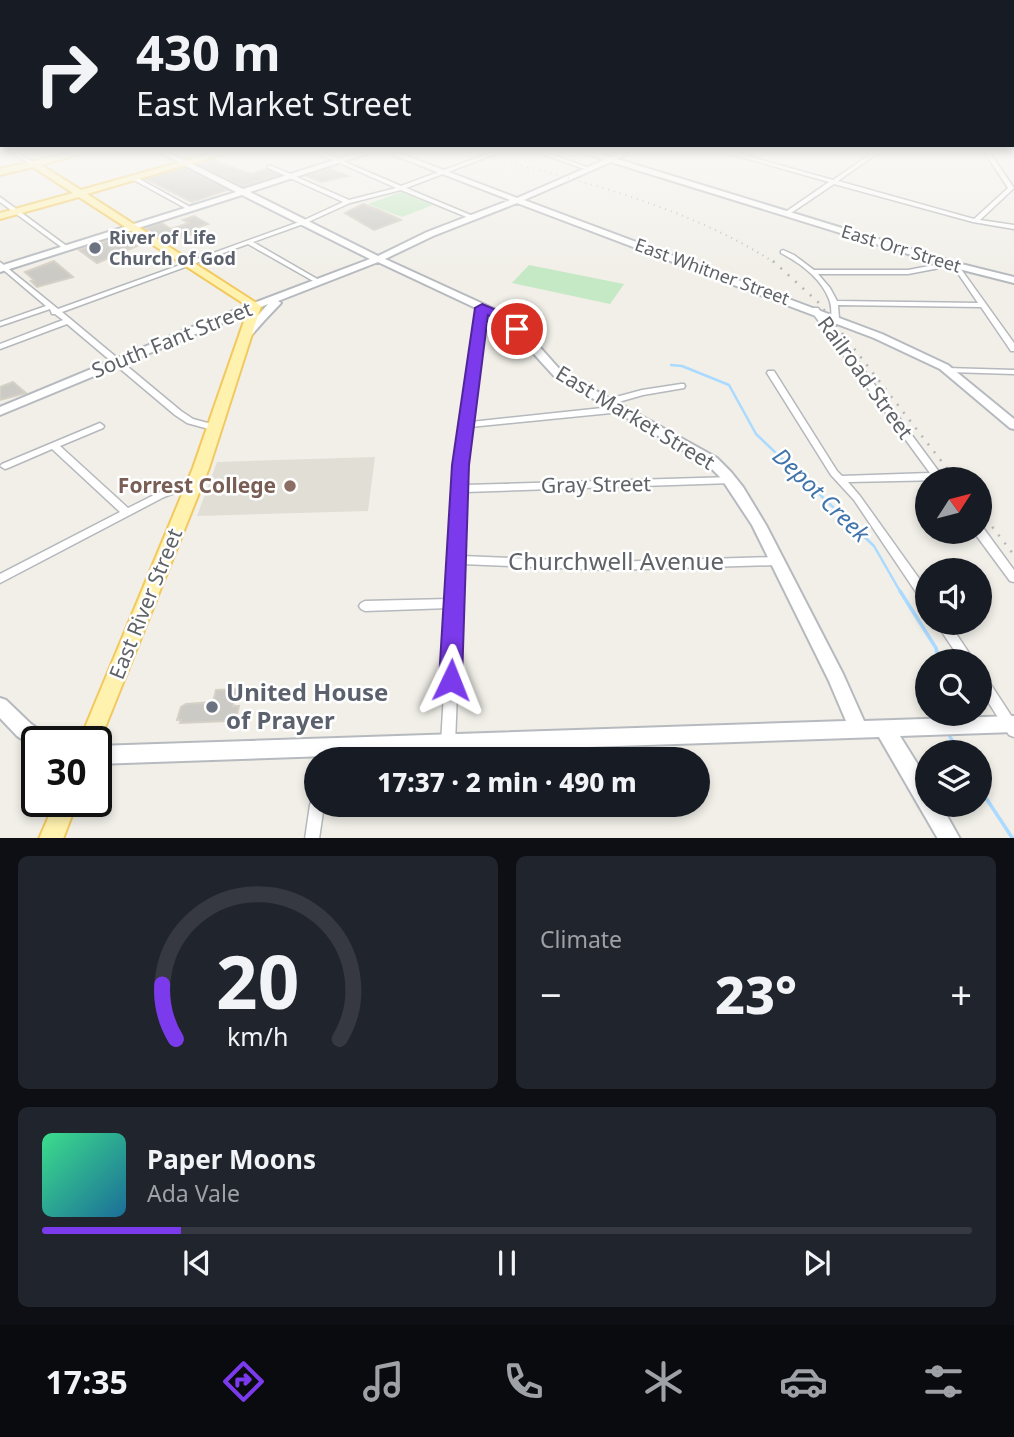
<!DOCTYPE html>
<meta charset="utf-8">
<style>
body{margin:0;font-family:"Noto Sans",sans-serif;background:#20242c;color:#f1f3f6;height:100vh;display:flex;flex-direction:column;font-size:26px;white-space:nowrap}
*{box-sizing:border-box;margin:0}
p{font-size:23px;color:#9ea1a6}
.icon{flex:none;width:38px;height:38px;fill:none;stroke:currentColor;stroke-width:2;stroke-linecap:round;stroke-linejoin:round}
.map{position:relative;height:838px;overflow:hidden}
.details{display:flex;flex-direction:column;gap:18px;padding:18px;background:#0d0f14;flex:1}
.details>*{flex:none}
.guide{position:absolute;left:0px;top:0px;width:1015px;height:147px;box-shadow:0 4px 10px #0003;background:#171b24;color:#f1f3f6;overflow:hidden}
.needle{width:46px;rotate:54deg}
.controls{position:absolute;left:915px;top:467px;display:grid;gap:14px}
.controls a{display:grid;place-items:center;width:77px;height:77px;border-radius:50%;background:#171b24;box-shadow:0 4px 10px #0003;font-size:35px}
.speed{position:absolute;left:21px;top:726px;display:flex;gap:14px;font-size:35px;font-weight:700;text-align:center}
.speed>*{display:grid;place-content:center;width:91px;height:91px;border-radius:50%;background:#171b24;box-shadow:0 4px 10px #0003;line-height:1}
.speed .limit{border:4px solid #111;border-radius:10px;background:#fff;color:#111}
.pin{position:absolute;display:grid;place-items:center;width:60px;height:60px;color:#fff;margin:-30px;border:4px solid #fff;border-radius:50%;box-shadow:0 2px 7px #0007}
.me{position:absolute;width:77px;margin:-38px;rotate:2deg;stroke-linejoin:round;filter:drop-shadow(0 0 5px #0008)}
.turn{display:flex;align-items:center;gap:24px;height:147px;padding:0 21px;font-size:32px}
.turn .icon{width:91px;height:91px;stroke-width:2.5}
.turn b{display:block;font-size:49px;line-height:60px}
.big{font-size:52px;font-weight:800;line-height:1.1}
.details .widget{flex:1;display:flex;flex-direction:column;justify-content:center;gap:10px;min-width:0;padding:0 24px;border-radius:10px;background:#20242c}
.details .dial{align-items:center;gap:0}
.dial svg{height:182px;overflow:visible;fill:none;stroke:#363941;stroke-width:7;stroke-linecap:round;text-anchor:middle}
.dial text{fill:#f1f3f6;stroke:none}
.song{display:flex;align-items:center;gap:21px}
.cover{width:84px;height:84px;border-radius:10px;background:linear-gradient(135deg,hsl(150 70% 55%),hsl(200 70% 35%))}
.played{height:7px;border-radius:4px;background:linear-gradient(90deg,#7c3aed 15%,#363941 15%)}
.keys{display:flex;justify-content:space-around;direction:ltr}
.heat{display:flex;justify-content:space-between;align-items:center;font-size:38px;direction:ltr}
.details .tiles{flex:1;display:grid;gap:18px;grid-template-columns:1fr 1fr}
.widget:last-child{grid-column:span 2}
.trip{position:absolute;left:304px;top:747px;width:406px;height:70px;border-radius:35px;background:#171b24;box-shadow:0 4px 10px #0003;font-weight:800;line-height:70px;text-align:center}
.tab-bar{display:flex;height:112px;justify-content:space-around;align-items:center;background:#090b0e;color:#9ea1a6}
.tab-bar .icon{width:49px;height:49px}
.tab-bar .active{color:#7c3aed}
.tab-bar b{font-size:32px;color:#f1f3f6}
.map>svg:first-child{display:block}
.education{fill:#e1ded6}
.green{fill:#c5e8c5}
.lines{fill:none;stroke-linecap:round;stroke-linejoin:round}
.stream-far1{stroke:#aadaff;stroke-width:2.5}
.stream{stroke:#aadaff;stroke-width:3.5}
.building{fill:#cccac5;stroke:#d6d1c6;stroke-width:2}
.street-casing{stroke:#b5b8bc;stroke-width:3}
.secondary-casing{stroke:#b6babf;stroke-width:4}
.primary-casing{stroke:#f2c960;stroke-width:4}
.street{fill:#fff;fill-rule:evenodd}
.secondary{fill:#fff;fill-rule:evenodd}
.primary{fill:#fff2af;fill-rule:evenodd}
.rail-far1{stroke:#b6b7b8;stroke-width:2;stroke-dasharray:1 5;stroke-linecap:butt}
.rail{stroke:#b6b7b8;stroke-width:2.5;stroke-dasharray:2 8;stroke-linecap:butt}
.route{fill:#7c3aed;stroke:#51269a;stroke-width:2}
.worship-dot{fill:#6b7280;stroke:#fff;stroke-width:2.5}
.education-dot{fill:#8d6e63;stroke:#fff;stroke-width:2.5}
.labels{text-anchor:middle;stroke-width:5;stroke-linejoin:round;paint-order:stroke}
.far-worship-label{font-size:18px;font-weight:bold;fill:#5b616d;stroke:#fff;text-anchor:start}
.far-street-label{font-size:18px;fill:#5f6368;stroke:#fff}
.street-label{font-size:21px;fill:#5f6368;stroke:#fff}
.education-label{font-size:21px;font-weight:bold;fill:#785e54;stroke:#fff;text-anchor:end}
.water-label{font-size:23px;font-style:italic;fill:#4174aa;stroke:#fff}
.near-street-label{font-size:24px;fill:#5f6368;stroke:#fff}
.near-worship-label{font-size:24px;font-weight:bold;fill:#5b616d;stroke:#fff;text-anchor:start}
</style>
<div class="map">
<svg width="1014" height="839" viewBox="0 0 1014 839">
<rect width="100%" height="100%" fill="#f1efe8"/>
<polygon class="education" points="375,457 368,511 197,516 217,462"/>
<g class="green">
<polygon points="401,192 433,205 402,217 368,204"/>
<polygon points="529,265 624,284 610,304 512,283"/>
</g>
<g class="lines">
<polyline class="stream-far1" points="671,365 682,366 729,385 756,434 874,546 901,593"/>
<g class="stream">
<polyline points="900,591 936,648 939,662"/>
<polyline points="949,734 957,752"/>
<polyline points="980,789 1013,839"/>
</g>
</g>
<g class="building">
<polygon points="212,160 251,174 266,169 278,175 243,186 198,164"/>
<polygon points="185,168 227,190 192,202 146,179"/>
<polygon points="330,169 348,176 321,182 307,176"/>
<polygon points="363,204 379,210 401,220 374,230 345,213"/>
<polygon points="194,216 208,224 196,228 197,230 190,233 193,234 182,238 177,235 163,240 145,228 162,223 171,229 189,223 183,220"/>
<polygon points="122,236 137,246 97,263 79,250"/>
<polygon points="54,261 73,277 37,287 31,281 34,280 25,272"/>
<polygon points="13,382 26,393 0,400 0,387"/>
<polygon points="237,689 233,706 239,706 237,715 230,715 229,721 180,723 181,720 177,720 181,707 186,704 213,702 216,690"/>
</g>
<g class="lines">
<defs>
<g id="street">
<polygon points="12,153 18,153 37,164 32,165"/>
<polygon points="317,153 324,153 401,186 490,153 498,153 406,188 473,216 473,218 469,218 401,190 350,203 306,223 253,242 319,280 319,282 315,282 248,244 62,312 181,411 193,419 219,426 220,428 219,430 216,431 187,423 175,415 67,324 0,349 0,344 63,320 55,314 52,314 50,309 0,326 0,322 46,306 0,267 0,262 58,309 302,221 343,202 268,168 268,166 272,166 349,200 396,188"/>
<polygon points="540,153 548,153 592,169 587,170"/>
<polygon points="727,153 736,153 833,180 872,153 878,153 838,181 974,219 1008,188 985,153 990,153 1014,188 980,220 1014,225 1014,229 973,222 834,184 788,215 784,215 784,213 829,182"/>
<polygon points="132,177 136,177 192,208 187,209 132,179"/>
<polygon points="0,197 68,247 68,249 64,249 0,202"/>
<path d="M 783,250 L 794,255 L 814,270 L 908,270 L 950,262 L 953,264 L 950,266 L 908,274 L 818,274 L 830,288 L 837,301 L 978,303 L 953,266 L 954,265 L 958,265 L 1014,343 L 1014,351 L 1011,351 L 981,307 L 838,305 L 839,319 L 835,321 L 832,321 C 831,313 832,306 829,299 C 821,278 800,263 781,253 L 781,251 Z"/>
<polygon points="479,306 482,306 486,308 471,422 621,406 625,409 621,412 470,427 466,465 465,485 732,477 735,478 737,480 735,482 732,483 465,492 462,556 609,562 775,557 779,558 780,561 779,564 775,565 609,570 462,564 455,744 453,748 448,750 443,748 441,744 449,608 365,611 361,609 359,606 361,603 365,601 449,599 456,465"/>
<polygon points="812,308 818,308 945,480 848,482 860,496 928,591 928,605 924,604 854,500 831,475 767,373 768,371 774,371 837,471 842,476 930,473 812,312"/>
<polygon points="946,368 1014,370 1014,374 949,372 945,370"/>
<polygon points="681,384 684,384 685,386 684,388 643,395 608,405 604,402 605,400 642,390"/>
<polygon points="100,423 104,426 103,428 60,446 128,508 158,493 192,480 198,480 200,482 198,484 164,497 0,583 0,574 120,512 52,449 8,468 5,469 0,466 2,464"/>
<polygon points="980,528 984,529 1014,570 1014,582 1010,581 976,535 975,532 980,532"/>
<polygon points="936,623 949,623 975,662 962,662"/>
<polygon points="980,673 984,674 1014,720 1014,737 1009,735 980,689"/>
<polygon points="317,798 317,805 324,805 319,839 305,839 310,805 312,800"/>
</g>
<g id="secondary">
<path d="M 161,153 L 170,153 L 243,189 L 357,153 L 369,153 L 250,192 L 378,256 L 427,232 L 510,200 L 388,153 L 399,153 L 517,198 L 604,160 L 586,153 L 598,153 L 610,157 L 618,153 L 628,153 L 617,159 L 953,262 L 1014,277 L 1014,283 L 947,266 L 611,162 L 524,200 L 882,334 L 948,365 L 1014,419 L 1014,429 L 1010,428 L 940,369 L 874,338 L 517,203 L 433,236 L 385,259 L 505,314 L 521,326 L 562,372 L 717,458 L 731,472 L 743,487 L 766,525 L 843,674 L 864,721 L 1014,716 L 1014,732 L 900,736 L 928,781 L 928,805 L 941,805 L 960,839 L 938,839 L 879,737 L 96,764 L 96,746 L 846,721 L 829,681 L 752,525 L 721,478 L 707,464 L 554,376 L 513,331 L 497,318 L 378,262 L 278,301 L 281,303 C 270,314 260,325 250,337 L 242,337 L 241,335 L 268,304 L 0,415 L 0,407 L 209,320 L 370,259 L 242,195 L 0,272 L 0,266 L 236,192 Z"/>
<polygon points="0,698 6,700 31,724 48,736 50,742 37,742 37,749 17,736 0,718"/>
</g>
<g id="primary">
<polygon points="68,153 84,153 41,165 81,190 213,153 227,153 87,194 261,306 209,468 96,750 96,742 79,742 193,468 249,307 79,197 0,219 0,213 73,193 33,167 0,175 0,169"/>
<polygon points="55,802 77,802 63,839 39,839"/>
</g>
</defs>
<use href="#street" class="street-casing"/>
<use href="#secondary" class="secondary-casing"/>
<use href="#primary" class="primary-casing"/>
<use href="#street" class="street"/>
<use href="#secondary" class="secondary"/>
<use href="#primary" class="primary"/>
<path class="rail-far1" d="M 469,153 C 568,176 690,207 775,263"/>
<g class="rail">
<polyline points="773,261 818,302 956,480"/>
<polyline points="980,511 1014,555"/>
</g>
</g>
<linearGradient id="sky" x2="0" y2="1"><stop stop-color="#8fc3f1"/><stop offset="0.56" stop-color="#f9f8f5"/><stop offset="1" stop-color="#f9f8f5" stop-opacity="0"/></linearGradient>
<rect width="1014" height="271" fill="url(#sky)"/>
<polygon class="route" points="482,304 513,317 524,329 522,332 512,332 503,323 488,315 469,465 462,680 459,687 451,690 443,687 439,680 452,465 475,308"/>
<g class="worship-dot">
<circle cx="95" cy="248" r="7"/>
<circle cx="212" cy="707" r="7"/>
</g>
<circle class="education-dot" cx="290" cy="486" r="7"/>
<g class="labels">
<g class="far-worship-label">
<text x="109" y="244">River of Life<tspan x="109" dy="21">Church of God</tspan></text>
</g>
<g class="far-street-label">
<text transform="translate(901 249) rotate(17)" y="6">East Orr Street</text>
<text transform="translate(712 272) rotate(20)" y="6">East Whitner Street</text>
</g>
<g class="street-label">
<text transform="translate(172 340) rotate(-22)" y="7">South Fant Street</text>
<text transform="translate(865 378) rotate(54)" y="7">Railroad Street</text>
<text transform="translate(635 418) rotate(31)" y="7">East Market Street</text>
<text transform="translate(596 485) rotate(-1)" y="7">Gray Street</text>
<text transform="translate(146 604) rotate(-68)" y="7">East River Street</text>
</g>
<g class="education-label">
<text x="276" y="493">Forrest College</text>
</g>
<g class="water-label">
<text transform="translate(821 495) rotate(44)" y="8">Depot Creek</text>
</g>
<g class="near-street-label">
<text x="616" y="570">Churchwell Avenue</text>
</g>
<g class="near-worship-label">
<text x="226" y="701">United House<tspan x="226" dy="28">of Prayer</tspan></text>
</g>
</g>
</svg>
<div class="controls">
<a><svg class="needle" viewBox="-14 -14 28 28"><path d="M0-13l5 13h-10z" fill="#e53935"/><path d="M0 13l5-13h-10z" fill="#9ea1a6"/></svg></a>
<a><svg class="icon" aria-label="sound" viewBox="0 0 24 24"><path d="M4 9h4l5-4v14l-5-4H4zM17 9q2 3 0 6"/></svg></a>
<a><svg class="icon" aria-label="search" viewBox="0 0 24 24"><circle cx="10" cy="10" r="6"/><path d="M15 15l6 6"/></svg></a>
<a><svg class="icon" aria-label="layers" viewBox="0 0 24 24"><path d="M12 4l9 5-9 5-9-5zM3 14l9 5 9-5"/></svg></a>
</div>
<div class="speed"><div class="limit">30</div></div>
<div class="pin" style="left:517px;top:329px;background:#d93025"><svg class="icon" aria-label="arrive" viewBox="0 0 24 24"><path d="M6 21V4h12l-3 4 3 4H6"/></svg></div>
<svg class="me" style="left:451px;top:680px" viewBox="-20 -20 40 40"><path d="M0-17L14 15 0 8-14 15z" fill="#7c3aed" stroke="#fff" stroke-width="4"/></svg>
<div class="trip">17:37 · 2 min · 490 m</div>
<div class="guide">
<div class="turn"><svg class="icon" aria-label="right" viewBox="0 0 24 24"><path d="M7 20v-9h11M14 6l5 5-5 5"/></svg><div><b>430 m</b>East Market Street</div></div>
</div>
</div>
<section class="details">
<div class="tiles">
<div class="widget dial"><svg viewBox="0 0 100 80">
<path d="M14 69A42 42 0 1 1 86 69"/>
<path d="M14 69A42 42 0 0 1 8 45" stroke="#7c3aed"/>
<text x="50" y="56" font-size="32" font-weight="700">20</text>
<text x="50" y="72" font-size="11">km/h</text>
</svg></div>
<div class="widget"><p>Climate</p>
<div class="heat"><a>−</a><b class="big">23°</b><a>+</a></div>
</div>
<div class="widget">
<div class="song"><i class="cover"></i><div><b>Paper Moons</b><p>Ada Vale</p></div></div>
<div class="played"></div>
<div class="keys"><svg class="icon" aria-label="previous" viewBox="0 0 24 24"><path d="M18 5L8 12l10 7zM5 5v14"/></svg><svg class="icon" aria-label="pause" viewBox="0 0 24 24"><path d="M8 5v14M16 5v14"/></svg><svg class="icon" aria-label="next" viewBox="0 0 24 24"><path d="M6 5l10 7-10 7zM19 5v14"/></svg></div>
</div>
</div>
</section>
<nav class="tab-bar">
<b>17:35</b>
<svg class="icon active" aria-label="directions" viewBox="0 0 24 24"><path d="M12 3l9 9-9 9-9-9zM9 14v-3h6M13 9l2 2-2 2"/></svg>
<svg class="icon" aria-label="music" viewBox="0 0 24 24"><path d="M9 18V5l10-2v13"/><circle cx="6" cy="18" r="3"/><circle cx="16" cy="16" r="3"/></svg>
<svg class="icon" aria-label="phone" viewBox="0 0 24 24"><path d="M5 4h4l2 5-3 2q2 4 5 5l2-3 5 2v4C11 20 4 13 5 4z"/></svg>
<svg class="icon" aria-label="climate" viewBox="0 0 24 24"><path d="M12 3v18M4 7l16 10M4 17L20 7"/></svg>
<svg class="icon" aria-label="car" viewBox="0 0 24 24"><path d="M5 17H2v-5l4-1 3-4h7l3 4 3 1v5h-3M9 17h6M6 11h13"/><circle cx="7" cy="17" r="2"/><circle cx="17" cy="17" r="2"/></svg>
<svg class="icon" aria-label="filters" viewBox="0 0 24 24"><path d="M4 7h16M4 17h16"/><circle cx="9" cy="7" r="2"/><circle cx="15" cy="17" r="2"/></svg>
</nav>
